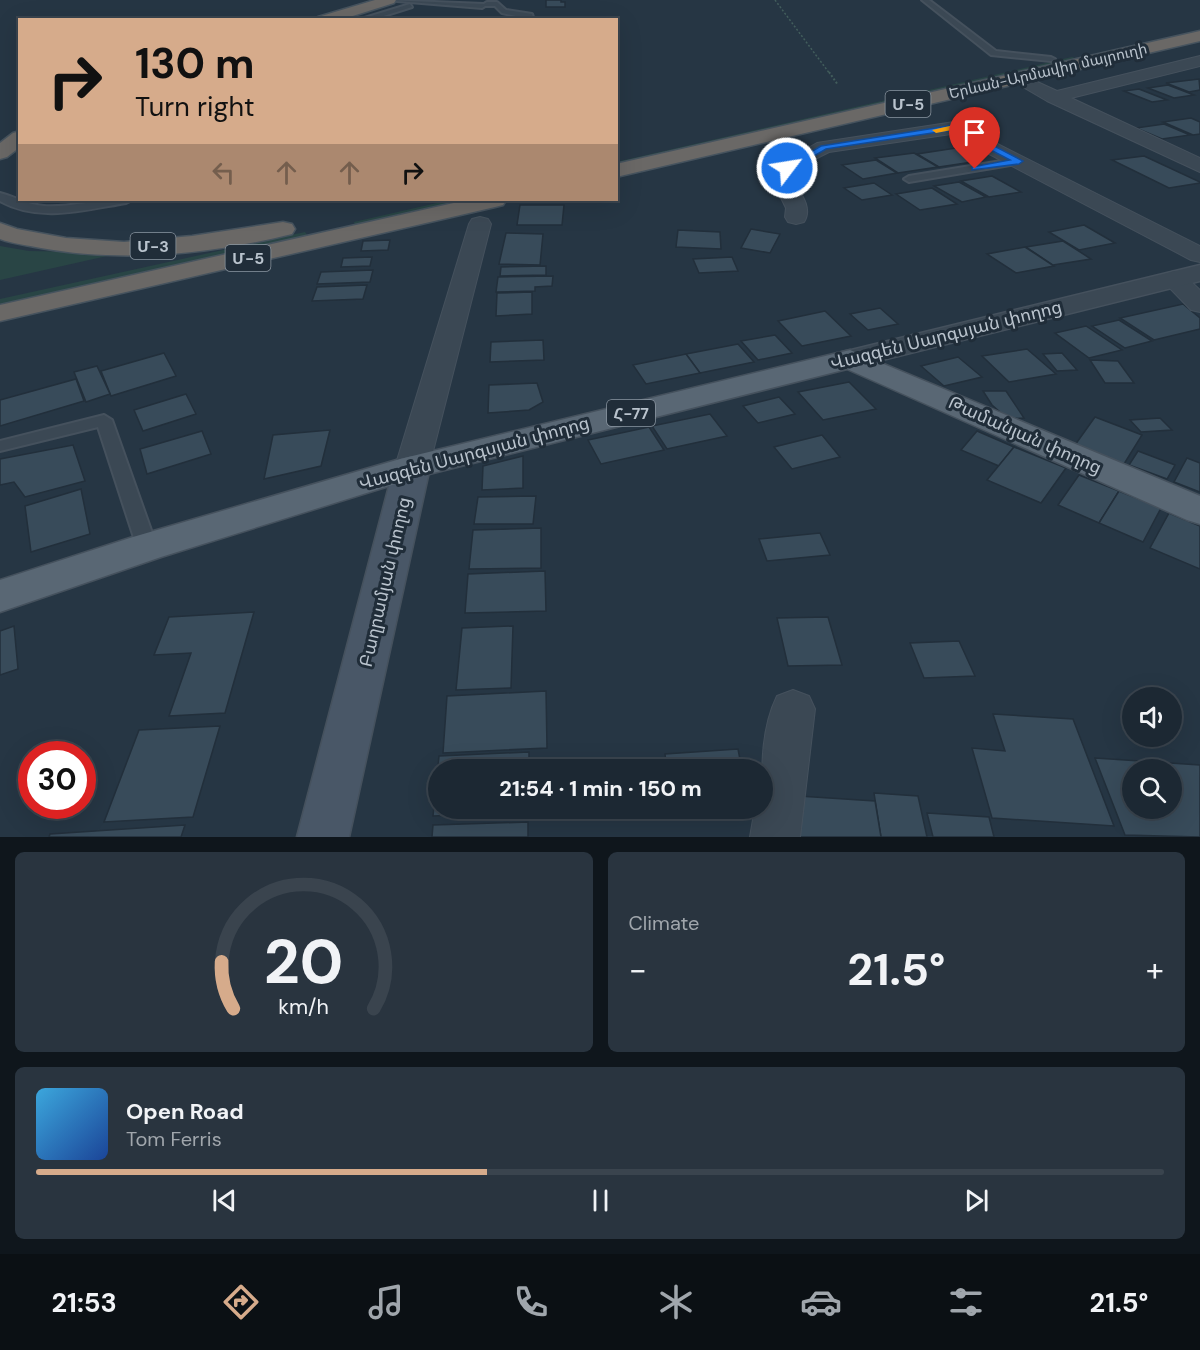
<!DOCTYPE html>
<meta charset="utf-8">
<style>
body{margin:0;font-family:"DM Sans","Noto Sans Armenian",sans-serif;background:#29343f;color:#f1f3f6;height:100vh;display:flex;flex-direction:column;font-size:22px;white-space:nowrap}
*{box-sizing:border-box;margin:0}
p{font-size:20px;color:#a0a6ac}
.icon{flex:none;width:33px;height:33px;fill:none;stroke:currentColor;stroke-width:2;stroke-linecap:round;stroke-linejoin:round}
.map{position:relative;height:837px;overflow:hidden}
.side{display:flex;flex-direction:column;gap:15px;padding:15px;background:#0f161c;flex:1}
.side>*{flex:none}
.hud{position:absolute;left:18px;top:18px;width:600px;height:183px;border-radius:0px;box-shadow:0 6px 24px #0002,0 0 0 2px #3a444e;background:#d6ab8b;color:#111;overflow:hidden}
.fabs{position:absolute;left:1122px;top:687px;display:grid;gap:12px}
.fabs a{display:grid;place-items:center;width:60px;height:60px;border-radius:50%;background:#1c2833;box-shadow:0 6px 24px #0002,0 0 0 2px #3a444e;font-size:30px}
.speed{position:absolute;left:18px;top:741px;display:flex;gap:12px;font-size:30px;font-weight:700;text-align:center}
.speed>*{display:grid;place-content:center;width:78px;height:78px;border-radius:50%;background:#1c2833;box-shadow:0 6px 24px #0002,0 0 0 2px #3a444e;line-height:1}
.speed .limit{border:9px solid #d22;background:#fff;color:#111}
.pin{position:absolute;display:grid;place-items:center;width:51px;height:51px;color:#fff;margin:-62px -26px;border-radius:50% 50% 50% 0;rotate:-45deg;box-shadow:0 0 6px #0007}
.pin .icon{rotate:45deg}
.me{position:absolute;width:66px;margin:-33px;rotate:59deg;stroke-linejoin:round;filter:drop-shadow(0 0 4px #0008)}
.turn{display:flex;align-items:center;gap:21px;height:126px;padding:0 18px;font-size:27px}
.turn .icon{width:78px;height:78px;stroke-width:2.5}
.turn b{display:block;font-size:42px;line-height:51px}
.lanes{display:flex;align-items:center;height:57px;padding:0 18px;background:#0003;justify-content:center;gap:30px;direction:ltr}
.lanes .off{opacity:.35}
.big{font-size:45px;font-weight:700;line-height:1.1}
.side .tile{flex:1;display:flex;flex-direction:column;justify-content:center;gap:9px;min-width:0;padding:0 21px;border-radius:9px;background:#29343f}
.side .dial{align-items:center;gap:0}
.dial svg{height:156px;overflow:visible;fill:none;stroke:#3a444e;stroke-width:7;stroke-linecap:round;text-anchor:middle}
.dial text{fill:#f1f3f6;stroke:none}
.song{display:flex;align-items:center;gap:18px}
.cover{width:72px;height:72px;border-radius:9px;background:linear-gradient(135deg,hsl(200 70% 55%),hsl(220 70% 35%))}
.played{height:6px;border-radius:3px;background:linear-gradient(90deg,#d6ab8b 40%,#3a444e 40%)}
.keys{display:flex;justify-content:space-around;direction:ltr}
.heat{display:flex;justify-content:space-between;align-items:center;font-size:33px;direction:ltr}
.side .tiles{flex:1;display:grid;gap:15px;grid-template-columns:1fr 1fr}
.tile:last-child{grid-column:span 2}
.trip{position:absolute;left:428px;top:759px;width:345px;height:60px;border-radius:30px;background:#1c2833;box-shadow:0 6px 24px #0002,0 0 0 2px #3a444e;font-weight:700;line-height:60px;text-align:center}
.menu{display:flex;height:96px;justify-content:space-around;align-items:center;background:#0b1014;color:#a0a6ac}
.menu .icon{width:42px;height:42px}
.menu .selected{color:#d6ab8b}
.menu b{font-size:27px;color:#f1f3f6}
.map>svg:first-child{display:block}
.green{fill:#294545}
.building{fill:#384b5a;stroke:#222f3b;stroke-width:1.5;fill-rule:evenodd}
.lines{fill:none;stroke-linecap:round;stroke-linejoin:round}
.service-casing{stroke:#45515d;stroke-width:4}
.minor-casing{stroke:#45515d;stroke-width:2}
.tertiary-casing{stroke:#45515d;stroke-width:3}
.secondary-casing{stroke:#45515d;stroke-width:3}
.primary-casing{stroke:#45515d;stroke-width:3}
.trunk-casing{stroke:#46535e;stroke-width:3}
.path-far1{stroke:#425d5c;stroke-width:1.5;stroke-dasharray:2 2;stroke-linecap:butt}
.path{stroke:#425d5c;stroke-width:2;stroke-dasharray:2 2;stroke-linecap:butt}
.service{fill:#3b4854;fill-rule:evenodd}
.minor{fill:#3b4854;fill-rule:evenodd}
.tertiary{fill:#3b4854;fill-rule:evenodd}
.secondary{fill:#495767;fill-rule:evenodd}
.primary{fill:#596774;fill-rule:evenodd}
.trunk{fill:#6a6866;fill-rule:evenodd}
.route{fill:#1a73e8;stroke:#114b97;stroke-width:1.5}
.slow{fill:#f59e0b}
.labels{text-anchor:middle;stroke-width:6;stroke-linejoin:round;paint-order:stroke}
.far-street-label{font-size:15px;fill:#b9c3cd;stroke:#202d39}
.shield{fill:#202d39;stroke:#8b96a1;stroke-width:1.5}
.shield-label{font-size:16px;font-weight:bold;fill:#b9c3cd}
.street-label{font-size:18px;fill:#b9c3cd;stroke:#202d39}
</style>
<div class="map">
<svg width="1200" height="837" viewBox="0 0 1200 837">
<rect width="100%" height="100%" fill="#263644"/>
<g class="green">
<polygon points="1072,57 1080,60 617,167 616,162"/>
<polygon points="450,200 478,200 356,228 354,222"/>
<polygon points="305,232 309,238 0,306 0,299"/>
<polygon points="0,246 29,251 88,252 107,256 0,280"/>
</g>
<g class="building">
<polygon points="546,0 561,0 561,2 565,2 565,7 546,7"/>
<polygon points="1199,79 1200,90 1189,92 1166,83"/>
<polygon points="1168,85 1194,95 1174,98 1148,88"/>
<polygon points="1139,89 1167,100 1152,102 1124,91"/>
<polygon points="1191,118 1200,122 1200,134 1193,135 1163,122"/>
<polygon points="1164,124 1190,135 1162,139 1136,128"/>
<polygon points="956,148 979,161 939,167 917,154"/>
<polygon points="914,153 938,167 898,173 875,158"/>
<polygon points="1144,156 1200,182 1200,183 1169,188 1112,160"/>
<polygon points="876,160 897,173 863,179 842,165"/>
<polygon points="992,176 1021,192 989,197 961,181"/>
<polygon points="959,182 986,197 962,202 934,186"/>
<polygon points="874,183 892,195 862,200 844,188"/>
<polygon points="932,188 957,204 920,210 896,194"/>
<polygon points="520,205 564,205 562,225 517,225"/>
<polygon points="1084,225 1115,243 1079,250 1049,232"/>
<polygon points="751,229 780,234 770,253 741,248"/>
<polygon points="678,230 720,232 721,249 676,247"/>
<polygon points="506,233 543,234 540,265 499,264"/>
<polygon points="390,240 388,250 361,251 363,241"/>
<polygon points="1063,241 1091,259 1053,265 1026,247"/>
<polygon points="1025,247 1054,266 1016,273 987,254"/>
<polygon points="372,257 370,266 341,267 343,258"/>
<polygon points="732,257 738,271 699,273 693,259"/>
<polygon points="546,266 546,275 500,276 501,267"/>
<polygon points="373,270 370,282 317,284 321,272"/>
<polygon points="553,276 552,286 535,287 535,291 496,292 498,277"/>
<polygon points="367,285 363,299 312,301 317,287"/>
<polygon points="532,292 532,314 496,316 497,293"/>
<polygon points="1183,304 1200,318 1200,329 1154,340 1120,318"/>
<polygon points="880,308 898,324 868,330 850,314"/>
<polygon points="825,311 851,336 802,346 778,321"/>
<polygon points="1119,320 1152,341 1125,348 1092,326"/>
<polygon points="1086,326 1122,350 1089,358 1055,333"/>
<polygon points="775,335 792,353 758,360 741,341"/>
<polygon points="543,340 544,360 490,362 491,342"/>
<polygon points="738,344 754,362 700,373 686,354"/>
<polygon points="1027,349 1056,374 1009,382 982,356"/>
<polygon points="164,353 176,376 111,396 101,371"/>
<polygon points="1062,353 1077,370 1057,371 1043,354"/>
<polygon points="686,354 700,373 646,384 633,365"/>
<polygon points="958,357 982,377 944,386 921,366"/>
<polygon points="1090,360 1118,361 1134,383 1105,383"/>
<polygon points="97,366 110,394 86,402 74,372"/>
<polygon points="76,379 84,401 0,426 0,400"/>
<polygon points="849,382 876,409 823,420 798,392"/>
<polygon points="537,383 543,402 529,410 488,413 489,385"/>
<polygon points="983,391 1006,391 1024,418 1008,419 992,405"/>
<polygon points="186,394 196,414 143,431 134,410"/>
<polygon points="779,397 795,414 758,423 743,406"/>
<polygon points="710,414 727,436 667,449 652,426"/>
<polygon points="1095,417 1142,435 1124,464 1075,445"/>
<polygon points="1160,418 1172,430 1141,432 1130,420"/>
<polygon points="649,427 664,450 601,464 588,440"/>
<polygon points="330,430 321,466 264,479 273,435"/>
<polygon points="202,431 211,454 147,474 140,449"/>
<polygon points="977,431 1014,447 999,466 961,450"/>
<polygon points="822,435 840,457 792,469 774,447"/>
<polygon points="73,445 85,481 25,497 14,482 0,485 0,459"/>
<polygon points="1014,447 1066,468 1041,503 987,480"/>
<polygon points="1138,451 1175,465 1167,479 1129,465"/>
<polygon points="523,456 523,488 482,490 483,466"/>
<polygon points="1187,458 1200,463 1200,492 1174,482"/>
<polygon points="1079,475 1119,491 1099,523 1058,505"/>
<polygon points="81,489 90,534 31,552 25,506"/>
<polygon points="1119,491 1161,508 1143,542 1099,523"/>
<polygon points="536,496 533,524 474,524 478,497"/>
<polygon points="1169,513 1200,526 1200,569 1150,548"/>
<polygon points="541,528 541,568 469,569 473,530"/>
<polygon points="820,533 830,555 767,561 759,539"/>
<polygon points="545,571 546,611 465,613 468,574"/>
<polygon points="254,612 225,713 169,716 191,653 154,655 169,617"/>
<polygon points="828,617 842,665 788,666 777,618"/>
<polygon points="14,626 18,669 0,675 0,631"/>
<polygon points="513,626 511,688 456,690 462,628"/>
<polygon points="959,641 975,676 924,678 910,643"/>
<polygon points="546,691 547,748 443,753 447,696"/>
<polygon points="993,714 1073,719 1114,826 992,818 972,748 1005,751"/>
<polygon points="220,726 193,817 104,822 139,730"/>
<polygon points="738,749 742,770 667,770 665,754"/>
<polygon points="529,752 529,770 438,770 438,808 528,808 528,812 433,816 439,756"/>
<path d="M 1095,758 L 1200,765 L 1200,837 L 1125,835 ZM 1132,770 L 1172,770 L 1172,808 L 1132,808 Z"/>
<polygon points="874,793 918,796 927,837 881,837"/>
<polygon points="783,795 875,801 881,837 787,837"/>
<polygon points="673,808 728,808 673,812"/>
<polygon points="927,813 989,817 994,837 933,837"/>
<polygon points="528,822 528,837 432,837 433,825"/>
<polygon points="185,825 181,837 49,837 50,834"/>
</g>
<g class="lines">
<defs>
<g id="service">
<polygon points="385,0 484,4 487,2 497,2 506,10 532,14 534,20 502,13 495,6 485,6 482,8"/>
<polygon points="922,0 929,0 996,51 1051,57 1055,59 1051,61 991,55"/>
<polygon points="410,4 412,7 371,20 358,20"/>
<polygon points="1019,158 1023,159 1023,163 909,182 904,179 909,176"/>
<path d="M 0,193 C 16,197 27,205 44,206 C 73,208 103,197 132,200 L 126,203 C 84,210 39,223 0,201 Z"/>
<polygon points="104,415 112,420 157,547 154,552 147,554 140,552 137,547 98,427 0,451 0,441"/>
</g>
<g id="minor">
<polygon points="1200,56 1200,66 1071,98 1200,158 1200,172 1047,101 1008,78 1010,75 1022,75 1057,91"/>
<path d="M 954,122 L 1200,246 L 1200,262 L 1191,260 L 951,134 L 829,152 L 807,163 L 791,177 C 798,190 814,207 804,222 L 796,224 L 788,222 L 785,217 L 786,208 L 771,177 L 780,164 L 817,143 Z"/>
<polygon points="480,217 488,219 491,224 429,467 424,475 412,478 400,475 395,467 469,224 472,219"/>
<polygon points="1174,271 1183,274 1200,290 1200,312 1191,310 1161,279 1165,274"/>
<path d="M 793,690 L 809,696 L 815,709 L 800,837 L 750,837 L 755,808 L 762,808 C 762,771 760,731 777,696 Z"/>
</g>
<polygon id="tertiary" points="1200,265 1200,281 850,368 839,365 835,359 839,353"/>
<polygon id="secondary" points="412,456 424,459 430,467 349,837 297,837 394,467 400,459"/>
<polygon id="primary" points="850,350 1200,496 1200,524 1187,520 847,369 421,476 161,557 0,612 0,580 133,537 400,459"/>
<g id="trunk">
<polygon points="375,0 396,0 394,3 340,20 316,20 318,17"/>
<polygon points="1200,31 1200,41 616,177 616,164"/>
<polygon points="20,131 20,147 7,157 0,159 0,143 13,133"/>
<polygon points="467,200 506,200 503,205 495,207 0,321 0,305"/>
<path d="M 283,222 L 292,224 L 295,229 L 292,234 C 210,254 124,263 41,248 C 27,245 13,244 0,239 L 0,223 L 17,229 L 66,238 L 124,242 L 192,236 Z"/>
</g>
</defs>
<use href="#service" class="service-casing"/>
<use href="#minor" class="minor-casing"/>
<use href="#tertiary" class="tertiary-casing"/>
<use href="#secondary" class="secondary-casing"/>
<use href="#primary" class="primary-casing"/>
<use href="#trunk" class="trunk-casing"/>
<polyline class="path-far1" points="775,0 830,74"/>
<polyline class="path" points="829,72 838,85"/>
<use href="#service" class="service"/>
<use href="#minor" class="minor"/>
<use href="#tertiary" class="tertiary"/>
<use href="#secondary" class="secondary"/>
<use href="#primary" class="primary"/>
<use href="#trunk" class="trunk"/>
</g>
<polygon class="route" points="954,125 1023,161 1019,164 972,170 972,167 1010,160 952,130 826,149 790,170 783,168 821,146"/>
<polygon class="slow" points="954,125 993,145 994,146 987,148 952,130 936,133 932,130"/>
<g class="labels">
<g class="far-street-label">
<text transform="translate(1048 71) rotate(-13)" y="5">Երևան-Արմավիր մայրուղի</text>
</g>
<g class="shield">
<rect x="885.5" y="91" width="45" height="26" rx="4.5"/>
<rect x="130.5" y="233" width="45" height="26" rx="4.5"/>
<rect x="225.5" y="245" width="45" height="26" rx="4.5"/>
<rect x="607" y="400" width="48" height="26" rx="4.5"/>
</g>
<g class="shield-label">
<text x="908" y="110">Մ-5</text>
<text x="153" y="252">Մ-3</text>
<text x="248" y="264">Մ-5</text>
<text x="631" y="419">Հ-77</text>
</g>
<g class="street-label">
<text transform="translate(946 335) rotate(-14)" y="6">Վազգեն Սարգսյան փողոց</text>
<text transform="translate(1025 435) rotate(24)" y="6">Թամանյան փողոց</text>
<text transform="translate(474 453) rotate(-15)" y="6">Վազգեն Սարգսյան փողոց</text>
<text transform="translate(385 582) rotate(-77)" y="6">Բաղրամյան փողոց</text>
</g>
</g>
</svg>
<div class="fabs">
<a><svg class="icon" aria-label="sound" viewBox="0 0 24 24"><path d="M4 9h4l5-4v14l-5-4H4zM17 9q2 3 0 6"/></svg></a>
<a><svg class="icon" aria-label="search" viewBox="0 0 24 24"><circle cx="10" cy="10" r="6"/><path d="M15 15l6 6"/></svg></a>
</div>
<div class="speed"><div class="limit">30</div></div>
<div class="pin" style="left:975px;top:169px;background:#d93025"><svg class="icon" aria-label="arrive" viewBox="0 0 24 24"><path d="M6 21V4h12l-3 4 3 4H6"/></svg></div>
<svg class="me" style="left:787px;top:168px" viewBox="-20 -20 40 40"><circle r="17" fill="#1a73e8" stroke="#fff" stroke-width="3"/><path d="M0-11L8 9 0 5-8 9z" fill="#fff"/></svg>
<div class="trip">21:54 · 1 min · 150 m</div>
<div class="hud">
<div class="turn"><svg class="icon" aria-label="right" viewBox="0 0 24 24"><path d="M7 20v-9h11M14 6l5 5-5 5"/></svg><div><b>130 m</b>Turn right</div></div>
<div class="lanes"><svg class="icon off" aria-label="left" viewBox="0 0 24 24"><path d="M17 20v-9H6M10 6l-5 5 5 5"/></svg><svg class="icon off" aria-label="ahead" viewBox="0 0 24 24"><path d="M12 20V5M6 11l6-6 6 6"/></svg><svg class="icon off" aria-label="ahead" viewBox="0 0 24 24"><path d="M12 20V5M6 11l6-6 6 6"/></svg><svg class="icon" aria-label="right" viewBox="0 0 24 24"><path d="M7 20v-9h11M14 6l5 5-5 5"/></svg></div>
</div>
</div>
<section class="side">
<div class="tiles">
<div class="tile dial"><svg viewBox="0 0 100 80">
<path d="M14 69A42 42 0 1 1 86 69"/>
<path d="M14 69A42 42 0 0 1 8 45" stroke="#d6ab8b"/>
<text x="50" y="56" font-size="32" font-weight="700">20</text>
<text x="50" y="72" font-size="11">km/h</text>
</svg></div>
<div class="tile"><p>Climate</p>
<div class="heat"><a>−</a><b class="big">21.5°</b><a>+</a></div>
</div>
<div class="tile">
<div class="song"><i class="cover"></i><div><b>Open Road</b><p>Tom Ferris</p></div></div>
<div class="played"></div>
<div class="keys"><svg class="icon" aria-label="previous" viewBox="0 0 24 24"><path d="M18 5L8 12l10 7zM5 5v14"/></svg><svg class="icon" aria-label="pause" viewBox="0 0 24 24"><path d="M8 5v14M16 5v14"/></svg><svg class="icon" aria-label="next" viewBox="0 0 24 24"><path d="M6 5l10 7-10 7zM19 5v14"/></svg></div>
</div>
</div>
</section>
<nav class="menu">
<b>21:53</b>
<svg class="icon selected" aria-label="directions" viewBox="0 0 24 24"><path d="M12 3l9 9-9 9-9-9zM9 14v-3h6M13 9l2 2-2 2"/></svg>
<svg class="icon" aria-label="music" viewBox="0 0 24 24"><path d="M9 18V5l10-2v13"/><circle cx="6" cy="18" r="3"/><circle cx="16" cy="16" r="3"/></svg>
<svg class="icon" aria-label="phone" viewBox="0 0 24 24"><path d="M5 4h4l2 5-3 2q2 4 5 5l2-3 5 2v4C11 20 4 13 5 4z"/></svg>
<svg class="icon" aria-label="climate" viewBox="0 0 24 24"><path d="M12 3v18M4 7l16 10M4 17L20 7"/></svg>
<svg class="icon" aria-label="car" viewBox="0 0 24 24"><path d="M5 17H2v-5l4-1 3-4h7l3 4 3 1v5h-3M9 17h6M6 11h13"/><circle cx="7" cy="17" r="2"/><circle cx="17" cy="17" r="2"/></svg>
<svg class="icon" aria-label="filters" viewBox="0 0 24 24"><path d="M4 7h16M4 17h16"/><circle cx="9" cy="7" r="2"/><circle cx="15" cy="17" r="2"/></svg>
<b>21.5°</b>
</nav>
